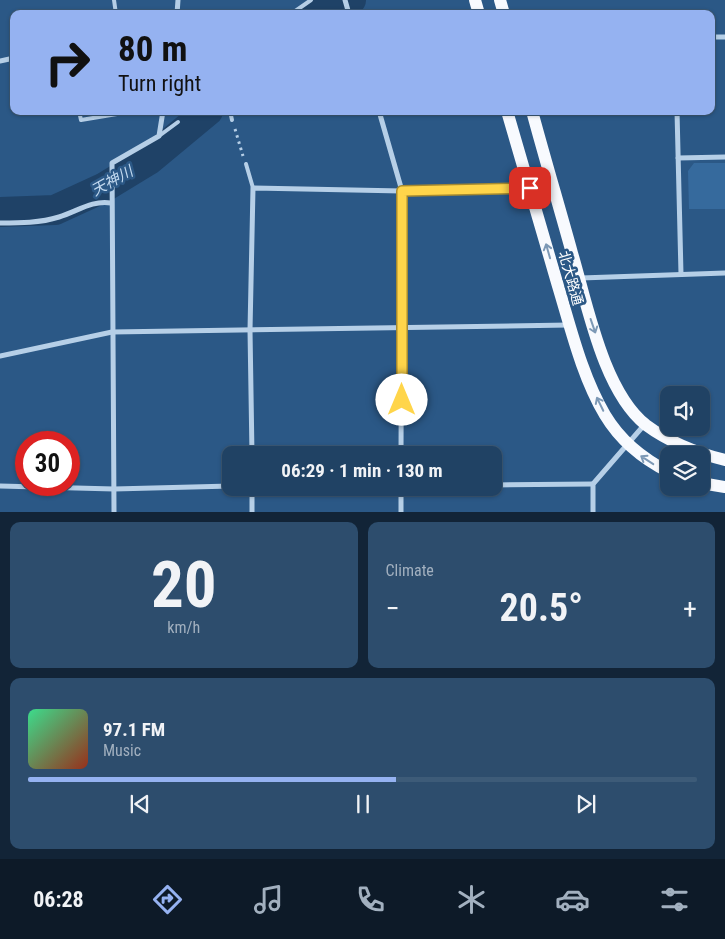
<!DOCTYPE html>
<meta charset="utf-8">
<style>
body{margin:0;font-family:"Roboto Condensed","Noto Sans JP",sans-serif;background:#2d4d6d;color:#f1f3f6;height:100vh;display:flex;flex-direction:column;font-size:19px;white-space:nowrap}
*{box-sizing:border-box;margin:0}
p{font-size:16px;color:#a2b0bf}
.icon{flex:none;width:28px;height:28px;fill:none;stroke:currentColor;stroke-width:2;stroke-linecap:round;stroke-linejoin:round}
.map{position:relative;height:512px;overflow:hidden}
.details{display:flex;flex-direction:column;gap:10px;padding:10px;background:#122437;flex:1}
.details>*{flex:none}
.hud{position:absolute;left:10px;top:10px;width:705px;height:105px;border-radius:10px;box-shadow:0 1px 4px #0004,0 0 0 1px #3d5b78;background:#95b2f1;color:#111;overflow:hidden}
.tools{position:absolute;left:660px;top:386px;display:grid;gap:10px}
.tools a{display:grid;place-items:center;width:50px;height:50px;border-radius:10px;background:#204264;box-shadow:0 1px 4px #0004,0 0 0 1px #3d5b78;font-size:25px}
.speed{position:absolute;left:15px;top:431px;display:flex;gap:10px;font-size:25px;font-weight:700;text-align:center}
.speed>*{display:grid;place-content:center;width:65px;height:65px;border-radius:50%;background:#204264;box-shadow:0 1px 4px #0004,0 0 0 1px #3d5b78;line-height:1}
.speed .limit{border:8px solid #d22;background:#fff;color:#111}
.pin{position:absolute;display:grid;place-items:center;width:42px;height:42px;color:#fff;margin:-21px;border-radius:10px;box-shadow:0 2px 8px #0006}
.me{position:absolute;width:55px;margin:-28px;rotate:0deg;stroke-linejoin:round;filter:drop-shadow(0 0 4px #0008)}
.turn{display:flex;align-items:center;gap:18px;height:105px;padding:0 25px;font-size:22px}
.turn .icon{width:65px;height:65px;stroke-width:2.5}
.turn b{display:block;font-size:35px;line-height:42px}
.big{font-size:38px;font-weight:700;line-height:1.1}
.details .widget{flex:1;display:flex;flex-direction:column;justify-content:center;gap:8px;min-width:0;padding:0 18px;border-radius:10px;background:#2d4d6d}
.details .dial{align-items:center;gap:0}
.dial b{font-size:65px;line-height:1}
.song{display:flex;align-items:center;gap:15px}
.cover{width:60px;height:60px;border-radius:8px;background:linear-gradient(135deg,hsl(150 70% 55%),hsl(10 70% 35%))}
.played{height:5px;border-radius:2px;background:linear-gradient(90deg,#95b2f1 55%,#3d5b78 55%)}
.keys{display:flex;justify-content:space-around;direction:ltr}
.heat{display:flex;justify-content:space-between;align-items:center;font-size:28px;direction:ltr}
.details .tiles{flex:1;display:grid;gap:10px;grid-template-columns:1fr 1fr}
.widget:last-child{grid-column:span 2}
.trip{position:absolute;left:222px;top:446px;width:280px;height:50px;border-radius:10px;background:#204264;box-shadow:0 1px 4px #0004,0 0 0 1px #3d5b78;font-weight:700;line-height:50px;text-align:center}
.tabs{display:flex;height:80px;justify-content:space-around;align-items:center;background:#0d1a28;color:#a2b0bf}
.tabs .icon{width:35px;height:35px}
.tabs .current{color:#95b2f1}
.tabs b{font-size:22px;color:#f1f3f6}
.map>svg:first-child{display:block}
.green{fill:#366a9d}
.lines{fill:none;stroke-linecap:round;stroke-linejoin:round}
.river{stroke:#1f4267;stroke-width:30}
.path{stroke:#b6cfe7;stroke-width:3;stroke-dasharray:2.5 4;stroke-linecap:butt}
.service{stroke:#b6cfe7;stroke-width:4}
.minor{stroke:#b6cfe7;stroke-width:5}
.primary{stroke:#f8fafe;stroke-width:12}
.oneway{stroke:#7d99b6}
.route-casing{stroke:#a68a30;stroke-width:12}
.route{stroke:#ffd54a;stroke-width:9}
.labels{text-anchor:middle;stroke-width:5;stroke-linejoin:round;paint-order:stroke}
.street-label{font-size:14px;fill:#fff;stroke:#2b5886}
.water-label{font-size:15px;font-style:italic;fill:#c2d9ef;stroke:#2b5886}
</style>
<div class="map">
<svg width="725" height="512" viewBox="0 0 725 512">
<rect width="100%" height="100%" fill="#2b5886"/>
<polygon class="green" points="694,163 725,163 725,209 689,209 688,171"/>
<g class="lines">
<g class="river">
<polyline points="316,14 328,7 351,0"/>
<polyline points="0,212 55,210 103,188 149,160 208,111"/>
</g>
<polyline class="path" points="235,129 243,156"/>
<g class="service">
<polyline points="114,0 116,14"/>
<polyline points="291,14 311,0"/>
<polyline points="11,59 14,71"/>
<polyline points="79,111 81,120 135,111"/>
<polyline points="230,111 232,120"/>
<polyline points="159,136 178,122"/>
<polyline points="246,164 253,188"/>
</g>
<g class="minor">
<polyline points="345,0 349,14"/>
<polyline points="177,14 178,0"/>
<polyline points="711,37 725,37"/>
<polyline points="0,61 14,58"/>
<polyline points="379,111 402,191 401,455"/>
<polyline points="677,111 681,274"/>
<polyline points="678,158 725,157"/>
<path d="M 0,223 C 20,223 40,223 59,217 C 78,211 92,200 111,203"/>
<polyline points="581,278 725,273"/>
<polyline points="0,356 112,332 569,325"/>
<polyline points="252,455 250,330 253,188 402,191 528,188"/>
<polyline points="494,485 593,484"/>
<polyline points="0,486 114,489 231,486"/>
<polyline points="114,512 112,163 159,136 163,111"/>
<polyline points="252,512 252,488"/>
<polyline points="401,512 401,488"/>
<polyline points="593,512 593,484 645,424"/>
</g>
<g class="primary">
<polyline points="475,0 479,14"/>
<polyline points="500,0 504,14"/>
<path d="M 507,111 C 524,170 541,228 558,286 C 571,329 582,376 605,415 C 620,440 643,459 669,472"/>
<path d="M 532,111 C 545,159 559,206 572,253 C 587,303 603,391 646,425 C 669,442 697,453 725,460"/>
<polyline points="701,483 725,487"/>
</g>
</g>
<defs><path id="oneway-shaft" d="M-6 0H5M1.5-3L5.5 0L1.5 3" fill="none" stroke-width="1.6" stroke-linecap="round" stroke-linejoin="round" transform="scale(1.25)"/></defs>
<g class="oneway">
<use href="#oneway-shaft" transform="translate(548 251) rotate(-106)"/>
<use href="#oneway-shaft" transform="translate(593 326) rotate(71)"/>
<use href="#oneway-shaft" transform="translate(600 404) rotate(-116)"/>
<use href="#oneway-shaft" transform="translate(647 460) rotate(-147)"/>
</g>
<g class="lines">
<defs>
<polyline id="route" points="402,400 402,191 530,188"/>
</defs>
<use href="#route" class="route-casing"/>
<use href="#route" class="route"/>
</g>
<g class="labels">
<g class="street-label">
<text transform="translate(571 278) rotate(74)" y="5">北大路通</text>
</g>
<g class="water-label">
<text transform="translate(112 181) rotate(-29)" y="5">天神川</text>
</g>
</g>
</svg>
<div class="tools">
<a><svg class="icon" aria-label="sound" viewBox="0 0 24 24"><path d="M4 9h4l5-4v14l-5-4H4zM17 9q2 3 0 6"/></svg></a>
<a><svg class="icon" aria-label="layers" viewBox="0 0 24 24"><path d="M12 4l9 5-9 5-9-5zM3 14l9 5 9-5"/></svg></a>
</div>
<div class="speed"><div class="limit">30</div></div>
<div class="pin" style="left:530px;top:188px;background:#d93025"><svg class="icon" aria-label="arrive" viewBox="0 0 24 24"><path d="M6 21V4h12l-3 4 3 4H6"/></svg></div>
<svg class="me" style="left:402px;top:400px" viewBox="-20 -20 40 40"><circle r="19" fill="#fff"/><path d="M0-13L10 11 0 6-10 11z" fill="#ffd54a"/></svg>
<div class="trip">06:29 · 1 min · 130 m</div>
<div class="hud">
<div class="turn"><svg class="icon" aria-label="right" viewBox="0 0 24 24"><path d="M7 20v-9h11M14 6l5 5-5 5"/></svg><div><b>80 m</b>Turn right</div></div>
</div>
</div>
<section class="details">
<div class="tiles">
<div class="widget dial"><b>20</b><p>km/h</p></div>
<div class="widget"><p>Climate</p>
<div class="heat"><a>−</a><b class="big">20.5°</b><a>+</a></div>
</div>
<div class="widget">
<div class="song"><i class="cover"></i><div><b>97.1 FM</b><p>Music</p></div></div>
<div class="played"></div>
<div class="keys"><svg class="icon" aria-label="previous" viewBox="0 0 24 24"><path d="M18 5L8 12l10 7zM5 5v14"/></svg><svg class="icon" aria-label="pause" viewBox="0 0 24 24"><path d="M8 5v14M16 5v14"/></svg><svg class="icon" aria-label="next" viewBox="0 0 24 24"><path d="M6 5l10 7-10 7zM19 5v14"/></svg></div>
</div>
</div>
</section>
<nav class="tabs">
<b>06:28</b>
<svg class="icon current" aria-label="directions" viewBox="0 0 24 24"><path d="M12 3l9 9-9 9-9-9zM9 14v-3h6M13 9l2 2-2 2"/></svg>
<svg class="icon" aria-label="music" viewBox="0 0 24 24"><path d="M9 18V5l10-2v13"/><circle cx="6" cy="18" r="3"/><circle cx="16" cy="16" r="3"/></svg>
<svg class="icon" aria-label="phone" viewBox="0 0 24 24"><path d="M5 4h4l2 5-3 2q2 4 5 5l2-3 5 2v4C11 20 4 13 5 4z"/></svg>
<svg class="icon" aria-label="climate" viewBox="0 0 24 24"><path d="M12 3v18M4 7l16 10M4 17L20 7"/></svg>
<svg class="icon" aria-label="car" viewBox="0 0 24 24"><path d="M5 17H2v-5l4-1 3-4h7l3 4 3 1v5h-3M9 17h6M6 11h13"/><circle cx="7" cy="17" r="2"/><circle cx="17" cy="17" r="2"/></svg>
<svg class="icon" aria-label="filters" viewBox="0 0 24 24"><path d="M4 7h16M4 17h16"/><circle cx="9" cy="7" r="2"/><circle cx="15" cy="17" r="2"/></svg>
</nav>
